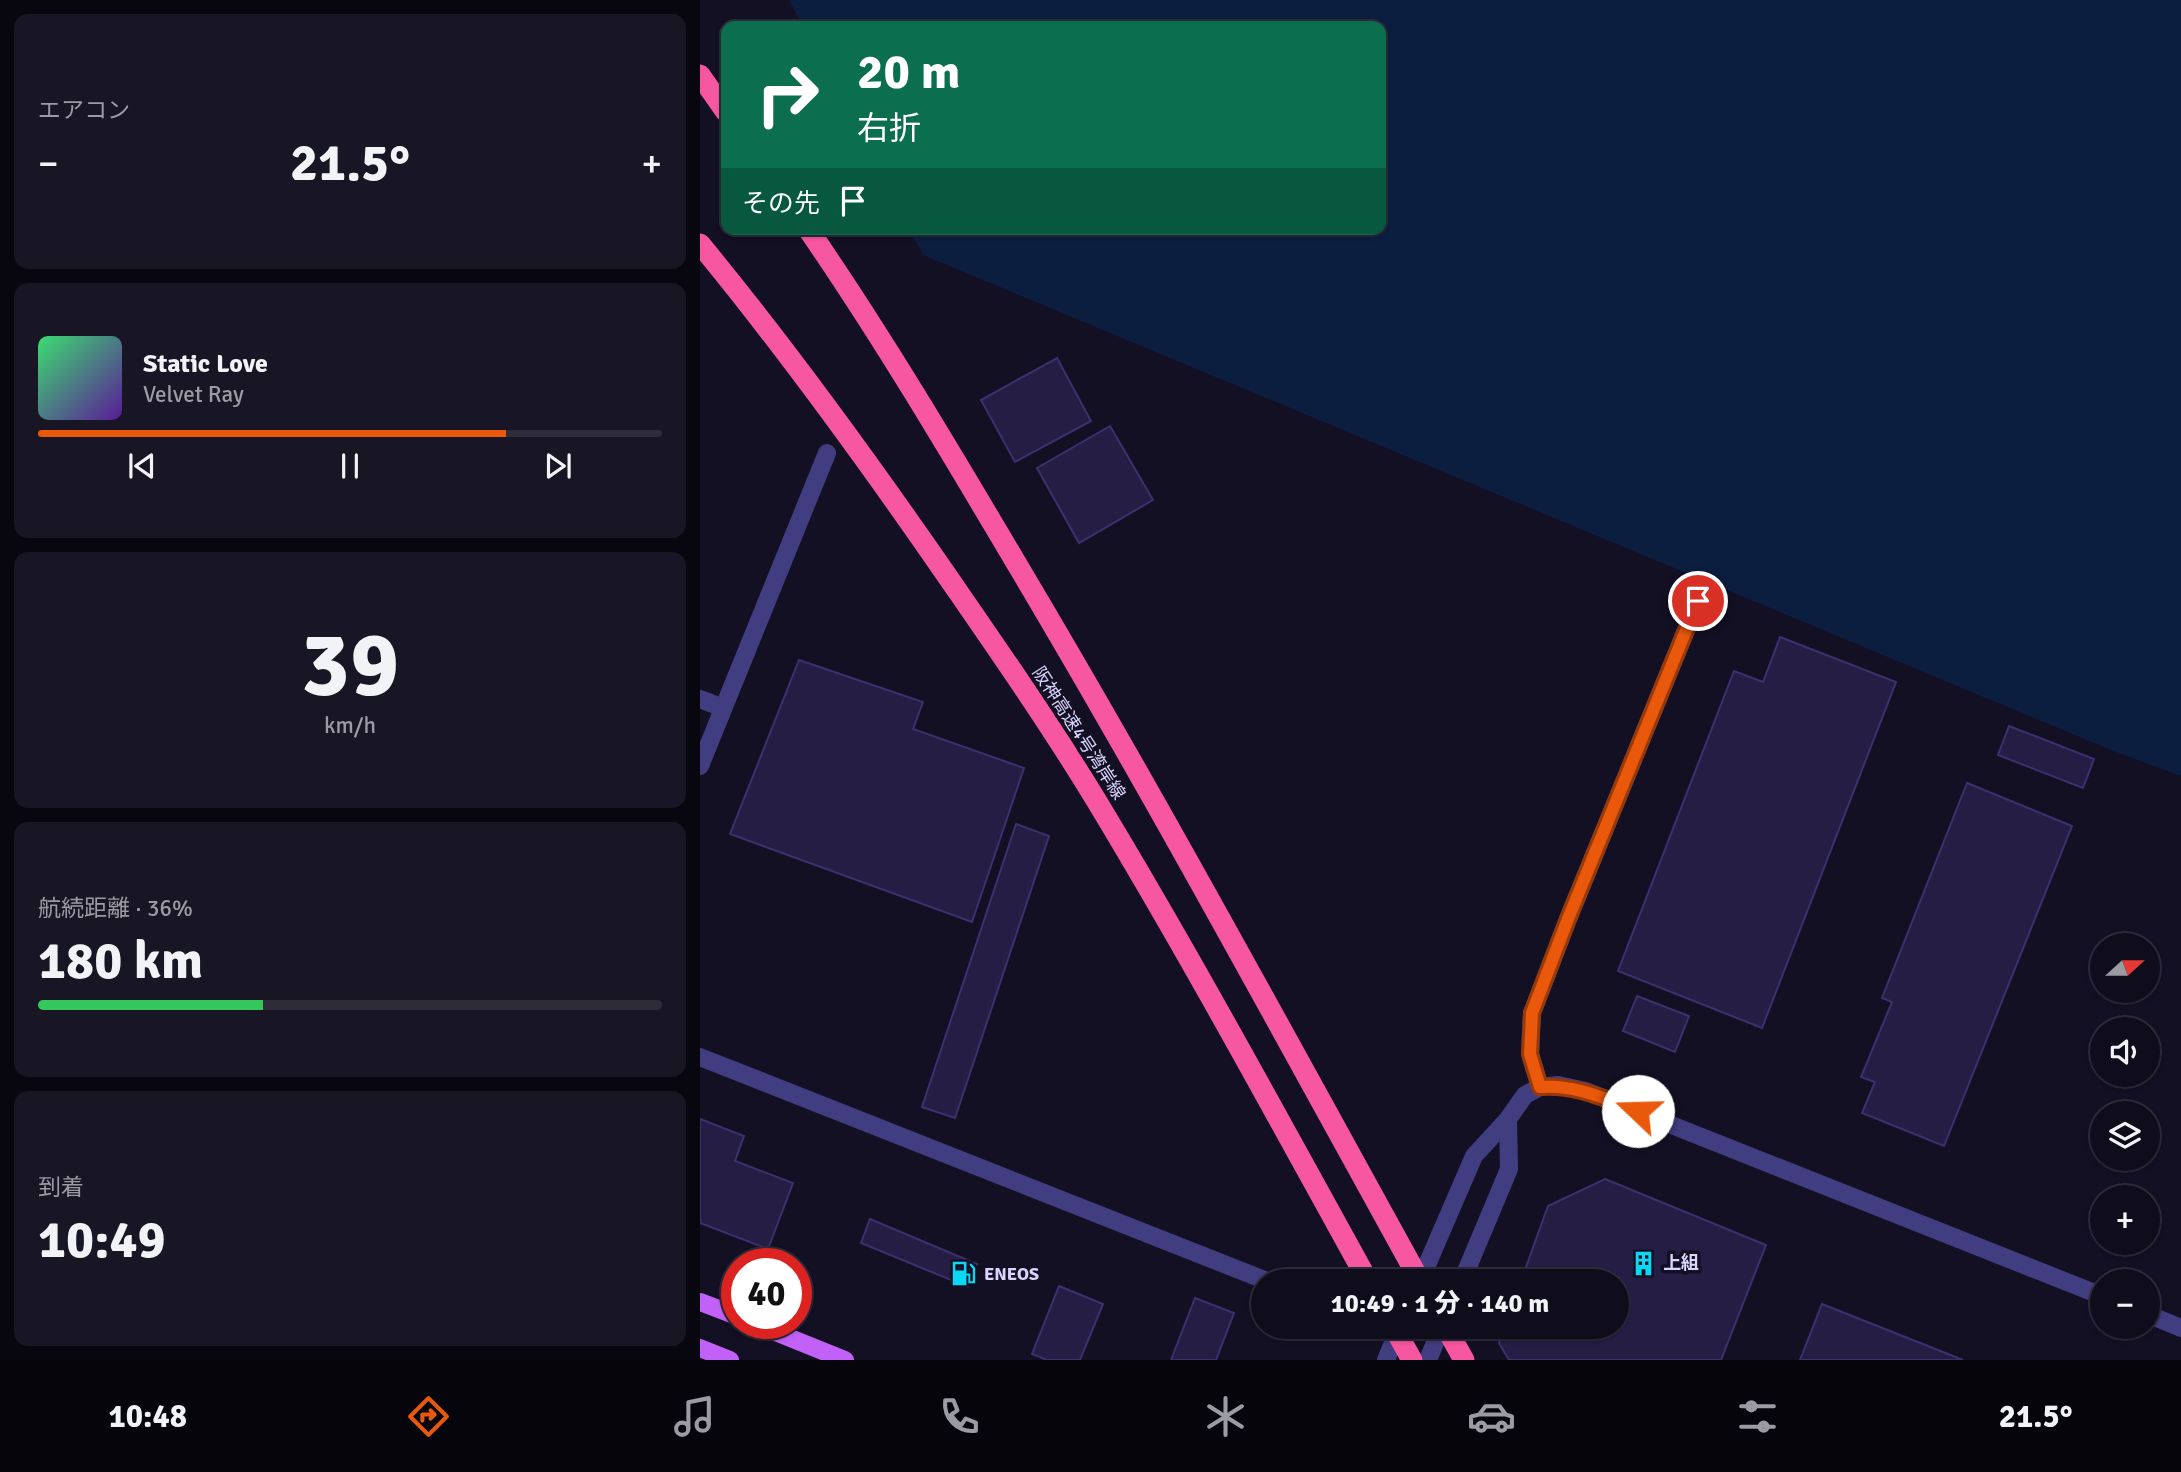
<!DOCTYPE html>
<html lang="ja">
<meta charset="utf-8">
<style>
body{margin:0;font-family:Signika,"Noto Sans JP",sans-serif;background:#181524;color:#f1f3f6;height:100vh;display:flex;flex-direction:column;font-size:26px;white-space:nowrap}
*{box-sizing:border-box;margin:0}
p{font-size:23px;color:#9b9ba3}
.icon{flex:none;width:38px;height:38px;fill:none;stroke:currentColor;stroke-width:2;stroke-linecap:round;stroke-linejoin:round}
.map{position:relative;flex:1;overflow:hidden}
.sheet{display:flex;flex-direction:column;gap:14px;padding:14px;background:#08070f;width:700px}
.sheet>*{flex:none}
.hud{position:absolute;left:21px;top:21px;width:665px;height:214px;border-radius:14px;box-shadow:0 2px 5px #0004,0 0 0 2px #2f2c3a;background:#0b6e4f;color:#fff;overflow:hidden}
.needle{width:46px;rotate:69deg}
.controls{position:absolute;left:1390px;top:933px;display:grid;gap:14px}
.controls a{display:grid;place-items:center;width:70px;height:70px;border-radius:50%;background:#0f0c1b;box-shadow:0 2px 5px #0004,0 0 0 2px #2f2c3a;font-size:35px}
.speed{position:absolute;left:21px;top:1248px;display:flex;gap:14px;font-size:35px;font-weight:700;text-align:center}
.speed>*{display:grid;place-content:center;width:91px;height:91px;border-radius:50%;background:#0f0c1b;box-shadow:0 2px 5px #0004,0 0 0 2px #2f2c3a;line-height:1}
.speed .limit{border:10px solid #d22;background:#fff;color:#111}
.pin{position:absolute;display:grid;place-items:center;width:60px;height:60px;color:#fff;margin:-30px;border:4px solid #fff;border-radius:50%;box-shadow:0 2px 7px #0007}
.me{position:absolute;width:77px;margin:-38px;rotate:291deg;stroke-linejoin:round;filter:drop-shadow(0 0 5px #0008)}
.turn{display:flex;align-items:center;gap:24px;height:147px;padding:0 21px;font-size:32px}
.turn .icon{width:91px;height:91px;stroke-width:2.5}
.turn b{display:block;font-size:49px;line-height:60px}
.then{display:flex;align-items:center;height:66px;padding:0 21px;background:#0003;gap:14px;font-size:26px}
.big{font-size:52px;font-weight:800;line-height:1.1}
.sheet .card{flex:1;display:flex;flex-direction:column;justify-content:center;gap:10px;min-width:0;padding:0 24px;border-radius:14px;background:#181524}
.sheet .dial{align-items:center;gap:0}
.dial b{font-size:91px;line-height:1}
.song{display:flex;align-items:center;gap:21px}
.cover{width:84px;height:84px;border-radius:10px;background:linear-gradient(135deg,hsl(140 70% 55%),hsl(270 70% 35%))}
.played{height:7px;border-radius:4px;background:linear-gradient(90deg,#ea580c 75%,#2f2c3a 75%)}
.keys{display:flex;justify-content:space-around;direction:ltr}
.heat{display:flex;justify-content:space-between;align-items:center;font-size:38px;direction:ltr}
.charge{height:10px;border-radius:5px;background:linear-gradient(90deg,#34c759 36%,#2f2c3a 0)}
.trip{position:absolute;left:551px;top:1269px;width:378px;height:70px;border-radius:35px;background:#0f0c1b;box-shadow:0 2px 5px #0004,0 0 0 2px #2f2c3a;font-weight:800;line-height:70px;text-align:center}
.tab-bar{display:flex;height:112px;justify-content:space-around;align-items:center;background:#06050b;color:#9b9ba3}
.tab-bar .icon{width:49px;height:49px}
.tab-bar .on{color:#ea580c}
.tab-bar b{font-size:32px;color:#f1f3f6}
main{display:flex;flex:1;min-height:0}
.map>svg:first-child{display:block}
.water{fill:#0c1e40}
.building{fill:#251d44;stroke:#3d306f;stroke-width:2}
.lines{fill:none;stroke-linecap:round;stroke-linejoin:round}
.minor{stroke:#413d81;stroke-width:18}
.tertiary{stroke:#413d81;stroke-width:18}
.primary{stroke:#c261f8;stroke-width:18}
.motorway{stroke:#f756a0;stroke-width:21}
.motorway-bridge{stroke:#f756a0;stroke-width:21}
.route-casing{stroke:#983908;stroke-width:18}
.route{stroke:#ea580c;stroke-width:12}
.labels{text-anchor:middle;stroke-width:7;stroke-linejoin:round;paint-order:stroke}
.street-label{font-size:18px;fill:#dad5fd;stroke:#141024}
.poi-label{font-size:18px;font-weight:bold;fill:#dad5fd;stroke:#141024;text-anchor:start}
</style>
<main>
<section class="sheet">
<div class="card"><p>エアコン</p>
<div class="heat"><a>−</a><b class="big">21.5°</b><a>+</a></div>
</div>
<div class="card">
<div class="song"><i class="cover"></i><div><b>Static Love</b><p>Velvet Ray</p></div></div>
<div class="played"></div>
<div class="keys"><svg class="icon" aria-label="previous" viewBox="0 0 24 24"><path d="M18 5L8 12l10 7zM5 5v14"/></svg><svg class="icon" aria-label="pause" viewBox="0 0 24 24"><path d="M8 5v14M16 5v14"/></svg><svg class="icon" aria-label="next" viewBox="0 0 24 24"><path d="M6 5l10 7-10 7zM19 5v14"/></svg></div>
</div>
<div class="card dial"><b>39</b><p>km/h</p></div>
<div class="card"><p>航続距離 · 36%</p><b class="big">180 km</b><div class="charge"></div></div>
<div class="card"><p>到着</p><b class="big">10:49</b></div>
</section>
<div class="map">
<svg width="1481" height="1360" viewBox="0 0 1481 1360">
<rect width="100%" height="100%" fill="#141024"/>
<polygon class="water" points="89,0 1481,0 1481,776 1411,750 223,255 209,229 681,229 681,26 103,26"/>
<g class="building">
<polygon points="357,358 391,421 315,462 281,400"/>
<polygon points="410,426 453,500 379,543 337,468"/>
<polygon points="1080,637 1196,682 1062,1028 918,971 1034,671 1063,682"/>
<polygon points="99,660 223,702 213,729 324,768 272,922 30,834"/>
<polygon points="1309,726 1394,759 1383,788 1298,755"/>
<polygon points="1267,783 1372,826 1244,1146 1162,1113 1175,1082 1161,1077 1192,1002 1182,998"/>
<polygon points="316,824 349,836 255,1118 222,1107"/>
<polygon points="937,996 989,1016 975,1052 923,1031"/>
<polygon points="0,1119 44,1136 35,1161 93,1183 68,1249 0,1223"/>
<polygon points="905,1179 1066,1245 1021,1360 809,1360 799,1343 805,1326 917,1326 917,1281 821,1281 848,1206"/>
<polygon points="170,1219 277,1264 268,1287 161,1243"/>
<polygon points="359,1286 403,1304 380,1360 347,1360 332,1354"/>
<polygon points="495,1298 534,1313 516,1360 471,1360"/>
<polygon points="1122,1304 1263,1360 1100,1360"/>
</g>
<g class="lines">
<g class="minor">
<polyline points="0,1057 567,1281"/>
<polyline points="840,1087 830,1054 832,1013 868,919 998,601"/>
</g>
<g class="tertiary">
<polyline points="0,699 23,708"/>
<polyline points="0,766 127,453"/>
<polyline points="720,1281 774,1156 808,1119 825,1095 840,1087 858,1085 886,1091 1402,1296"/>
<polyline points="762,1281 809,1169 808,1119"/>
<polyline points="1447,1314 1481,1328"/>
<polyline points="686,1360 700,1326"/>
<polyline points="728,1360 742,1326"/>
</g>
<g class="primary">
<polyline points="0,1302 37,1316"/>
<polyline points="53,1323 145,1360"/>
<polyline points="0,1348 30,1360"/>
</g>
<g class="motorway">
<polyline points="0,75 26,112"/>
<path d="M 0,244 C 89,352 172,467 252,583 C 301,654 351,726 396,800 C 491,957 579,1120 668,1281"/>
<polyline points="745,1326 764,1360"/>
</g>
<g class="motorway-bridge">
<path d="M 108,229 C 183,338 251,453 318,566 C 458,801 588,1042 720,1281"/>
<polyline points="693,1326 712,1360"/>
</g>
</g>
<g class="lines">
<defs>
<path id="route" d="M 938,1111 C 905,1099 875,1084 840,1087 L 830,1054 L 832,1013 L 868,919 L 998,601"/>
</defs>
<use href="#route" class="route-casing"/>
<use href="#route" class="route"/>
</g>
<defs>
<symbol id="building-bare" viewBox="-9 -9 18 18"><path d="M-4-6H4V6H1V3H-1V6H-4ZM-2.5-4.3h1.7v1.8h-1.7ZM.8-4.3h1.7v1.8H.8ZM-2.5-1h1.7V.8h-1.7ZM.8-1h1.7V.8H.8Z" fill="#0bd8f3" stroke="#141024" stroke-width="2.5" paint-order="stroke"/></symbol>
<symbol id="fuel-bare" viewBox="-9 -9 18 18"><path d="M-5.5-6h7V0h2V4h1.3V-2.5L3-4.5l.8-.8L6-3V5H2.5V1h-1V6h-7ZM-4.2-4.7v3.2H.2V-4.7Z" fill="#0bd8f3" stroke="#141024" stroke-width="2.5" paint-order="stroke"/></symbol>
</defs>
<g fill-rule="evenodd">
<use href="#building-bare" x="926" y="1246" width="35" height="35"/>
<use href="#fuel-bare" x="246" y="1256" width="35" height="35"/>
</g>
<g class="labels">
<g class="street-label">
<text transform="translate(379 733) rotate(57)" y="6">阪神高速4号湾岸線</text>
</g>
<g class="poi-label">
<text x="963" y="1269">上組</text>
<text x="284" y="1280">ENEOS</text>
</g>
</g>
</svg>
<div class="controls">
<a><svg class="needle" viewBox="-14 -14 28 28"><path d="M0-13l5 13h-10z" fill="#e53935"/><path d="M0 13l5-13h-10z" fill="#9b9ba3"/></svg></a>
<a><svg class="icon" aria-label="sound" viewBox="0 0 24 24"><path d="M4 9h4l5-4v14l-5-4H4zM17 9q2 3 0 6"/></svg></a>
<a><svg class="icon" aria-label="layers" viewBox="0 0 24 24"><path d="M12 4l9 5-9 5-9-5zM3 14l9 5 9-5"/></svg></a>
<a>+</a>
<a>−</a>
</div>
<div class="speed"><div class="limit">40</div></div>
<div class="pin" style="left:998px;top:601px;background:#d93025"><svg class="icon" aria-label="arrive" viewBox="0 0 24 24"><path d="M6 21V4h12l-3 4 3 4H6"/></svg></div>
<svg class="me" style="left:938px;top:1111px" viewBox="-20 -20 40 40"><circle r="19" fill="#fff"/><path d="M0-13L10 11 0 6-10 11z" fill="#ea580c"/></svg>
<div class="trip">10:49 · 1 分 · 140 m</div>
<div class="hud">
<div class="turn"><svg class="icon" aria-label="right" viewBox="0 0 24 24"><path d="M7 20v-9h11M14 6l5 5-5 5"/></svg><div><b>20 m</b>右折</div></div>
<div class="then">その先<svg class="icon" aria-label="arrive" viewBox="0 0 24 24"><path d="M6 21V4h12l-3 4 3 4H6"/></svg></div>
</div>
</div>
</main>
<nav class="tab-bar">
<b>10:48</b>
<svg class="icon on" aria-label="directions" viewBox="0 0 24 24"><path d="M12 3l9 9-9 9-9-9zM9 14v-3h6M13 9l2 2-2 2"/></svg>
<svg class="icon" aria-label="music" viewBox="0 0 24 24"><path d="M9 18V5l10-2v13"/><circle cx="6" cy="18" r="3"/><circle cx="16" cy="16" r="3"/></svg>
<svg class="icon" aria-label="phone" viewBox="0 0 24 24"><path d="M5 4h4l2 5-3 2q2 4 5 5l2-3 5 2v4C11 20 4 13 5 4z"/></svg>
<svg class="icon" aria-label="climate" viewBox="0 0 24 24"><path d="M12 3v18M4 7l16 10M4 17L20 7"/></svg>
<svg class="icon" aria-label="car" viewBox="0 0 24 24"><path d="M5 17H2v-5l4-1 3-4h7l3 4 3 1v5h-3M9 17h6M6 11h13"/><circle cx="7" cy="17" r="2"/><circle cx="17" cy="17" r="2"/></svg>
<svg class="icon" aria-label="filters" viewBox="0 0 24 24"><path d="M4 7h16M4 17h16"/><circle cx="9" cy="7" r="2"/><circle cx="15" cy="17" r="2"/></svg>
<b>21.5°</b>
</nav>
